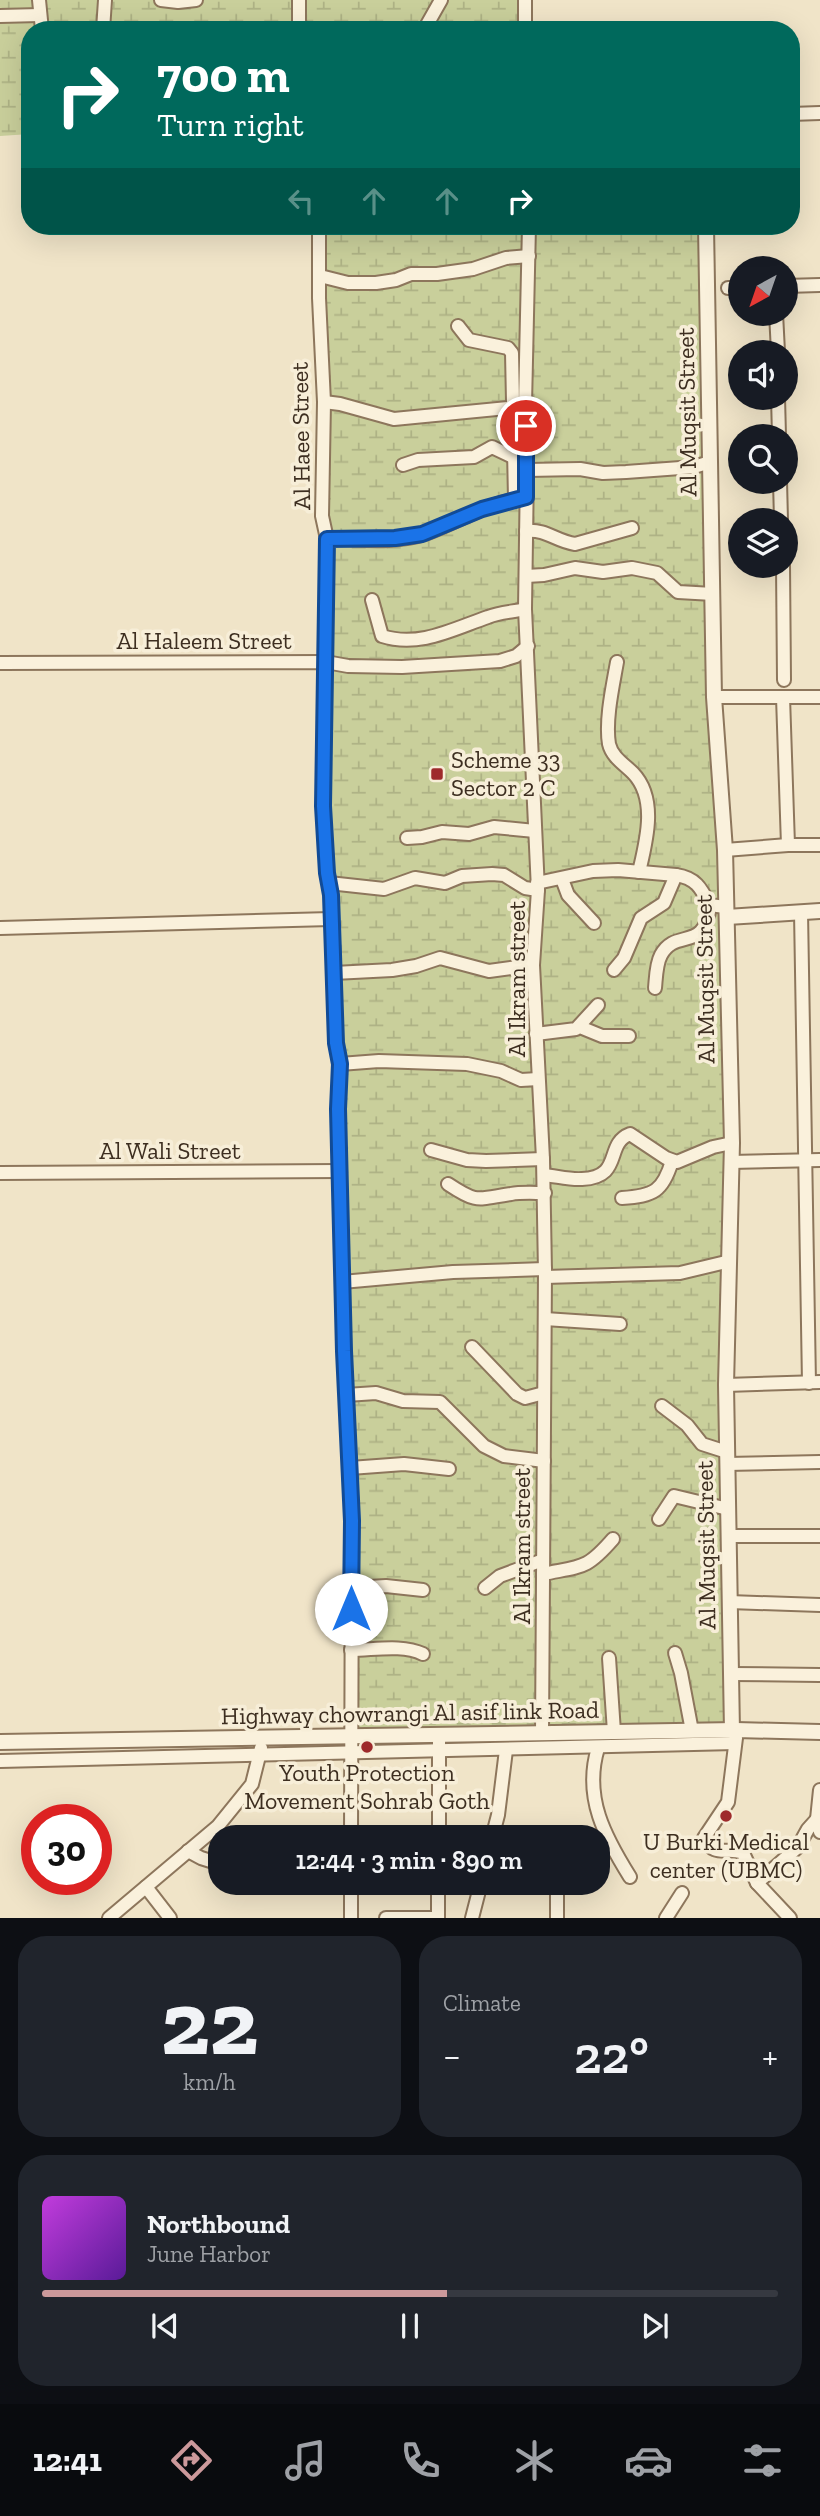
<!DOCTYPE html>
<meta charset="utf-8">
<style>
body{margin:0;font-family:"Zilla Slab",serif;background:#20242c;color:#f1f3f6;height:100vh;display:flex;flex-direction:column;font-size:26px;white-space:nowrap}
*{box-sizing:border-box;margin:0}
p{font-size:23px;color:#9ea1a6}
.icon{flex:none;width:38px;height:38px;fill:none;stroke:currentColor;stroke-width:2;stroke-linecap:round;stroke-linejoin:round}
.map{position:relative;height:1918px;overflow:hidden}
.sheet{display:flex;flex-direction:column;gap:18px;padding:18px;background:#0d0f14;flex:1}
.sheet>*{flex:none}
.guide{position:absolute;left:21px;top:21px;width:779px;height:214px;border-radius:28px;box-shadow:0 7px 28px #0002;background:#00695c;color:#fff;overflow:hidden}
.needle{width:46px;rotate:220deg}
.fabs{position:absolute;left:728px;top:256px;display:grid;gap:14px}
.fabs a{display:grid;place-items:center;width:70px;height:70px;border-radius:50%;background:#171b24;box-shadow:0 7px 28px #0002;font-size:35px}
.speed{position:absolute;left:21px;top:1804px;display:flex;gap:14px;font-size:35px;font-weight:700;text-align:center}
.speed>*{display:grid;place-content:center;width:91px;height:91px;border-radius:50%;background:#171b24;box-shadow:0 7px 28px #0002;line-height:1}
.speed .limit{border:10px solid #d22;background:#fff;color:#111}
.pin{position:absolute;display:grid;place-items:center;width:60px;height:60px;color:#fff;margin:-30px;border:4px solid #fff;border-radius:50%;box-shadow:0 2px 7px #0007}
.me{position:absolute;width:77px;margin:-38px;rotate:0deg;stroke-linejoin:round;filter:drop-shadow(0 0 5px #0008)}
.turn{display:flex;align-items:center;gap:24px;height:147px;padding:0 21px;font-size:32px}
.turn .icon{width:91px;height:91px;stroke-width:2.5}
.turn b{display:block;font-size:49px;line-height:60px}
.lanes{display:flex;align-items:center;height:66px;padding:0 21px;background:#0003;justify-content:center;gap:35px;direction:ltr}
.lanes .off{opacity:.35}
.big{font-size:52px;font-weight:600;line-height:1.1}
.sheet .card{flex:1;display:flex;flex-direction:column;justify-content:center;gap:10px;min-width:0;padding:0 24px;border-radius:28px;background:#20242c}
.sheet .dial{align-items:center;gap:0}
.dial b{font-size:91px;line-height:1}
.song{display:flex;align-items:center;gap:21px}
.cover{width:84px;height:84px;border-radius:10px;background:linear-gradient(135deg,hsl(290 70% 55%),hsl(270 70% 35%))}
.played{height:7px;border-radius:4px;background:linear-gradient(90deg,#cc999b 55%,#363941 55%)}
.keys{display:flex;justify-content:space-around;direction:ltr}
.heat{display:flex;justify-content:space-between;align-items:center;font-size:38px;direction:ltr}
.sheet .tiles{flex:1;display:grid;gap:18px;grid-template-columns:1fr 1fr}
.card:last-child{grid-column:span 2}
.trip{position:absolute;left:208px;top:1825px;width:402px;height:70px;border-radius:28px;background:#171b24;box-shadow:0 7px 28px #0002;font-weight:600;line-height:70px;text-align:center}
.dock{display:flex;height:112px;justify-content:space-around;align-items:center;background:#090b0e;color:#9ea1a6}
.dock .icon{width:49px;height:49px}
.dock .active{color:#cc999b}
.dock b{font-size:32px;color:#f1f3f6}
.map>svg:first-child{display:block}
.wetland{fill:url(#wetland-marsh)}
.lines{fill:none;stroke-linecap:round;stroke-linejoin:round}
.minor-casing{stroke:#8d765c;stroke-width:16}
.tertiary-casing{stroke:#8d765c;stroke-width:18}
.minor{stroke:#faf1dc;stroke-width:12}
.tertiary{stroke:#faf1dc;stroke-width:14}
.route-casing{stroke:#114b97;stroke-width:18}
.route{stroke:#1a73e8;stroke-width:12}
.poi-dot{fill:#9e2a2b;stroke:#f7eed8;stroke-width:2.5}
.labels{text-anchor:middle;stroke-width:7;stroke-linejoin:round;paint-order:stroke}
.street-label{font-size:24px;fill:#3d2e20;stroke:#f7eed8}
.poi-label{font-size:24px;fill:#3d2e20;stroke:#f7eed8}
</style>
<div class="map">
<svg width="820" height="1918" viewBox="0 0 820 1918">
<defs>
<pattern id="wetland-marsh" width="20" height="14" patternUnits="userSpaceOnUse" patternTransform="scale(1.75)"><rect width="20" height="14" fill="#c9cf9b"/><path d="M1 5h8M5 5V1M11 12h8M15 12V8" fill="none" stroke="#aeb285"/></pattern>
</defs>
<rect width="100%" height="100%" fill="#f0e4c8"/>
<g class="wetland">
<polygon points="0,0 525,0 525,30 30,30 30,134 0,136"/>
<polygon points="320,226 707,226 736,1730 350,1736"/>
</g>
<g class="lines">
<defs>
<g id="minor">
<polyline points="39,0 42,30"/>
<polyline points="161,0 178,2 196,0"/>
<polyline points="299,0 299,22 303,30"/>
<polyline points="525,0 525,30"/>
<polyline points="0,16 40,15"/>
<polyline points="103,30 105,0"/>
<polyline points="424,30 441,0"/>
<polyline points="791,114 820,113"/>
<polyline points="319,226 319,298 324,402 322,516 327,539 323,806 327,873 331,895 336,1043 340,1064 338,1109 344,1351 352,1521 351,1838"/>
<polyline points="529,226 525,405 527,470 525,609 538,890 533,965 543,1159 545,1272 542,1733"/>
<polyline points="320,276 348,283 376,283 396,280 411,274 437,274 473,269 506,258 529,256"/>
<polyline points="786,286 820,285"/>
<polyline points="728,288 740,288"/>
<polyline points="776,313 778,352"/>
<polyline points="458,326 469,340 508,348 512,353 515,499"/>
<polyline points="778,397 779,436"/>
<polyline points="324,402 340,404 394,419 518,407"/>
<polyline points="403,465 418,460 474,457 492,447 513,457"/>
<polyline points="527,470 580,469 603,473 626,472 694,467 710,462"/>
<polyline points="780,481 781,520"/>
<path d="M 526,531 C 547,529 555,541 575,544 L 632,528"/>
<path d="M 327,539 C 358,539 395,544 425,534 C 458,522 487,503 523,498"/>
<polyline points="783,565 784,680"/>
<polyline points="526,576 544,575 575,568 603,572 632,568 657,573 678,592 713,594"/>
<path d="M 372,600 L 382,636 C 419,648 453,629 488,617 C 500,612 513,612 525,609"/>
<path d="M 617,662 C 613,685 605,720 609,744 C 612,757 624,764 633,773 C 658,799 646,842 639,872"/>
<polyline points="0,663 326,662 348,666 402,667 500,661 516,656 528,646"/>
<polyline points="714,697 820,697"/>
<polyline points="783,697 788,845 820,845"/>
<polyline points="407,838 422,837 442,832 469,834 494,827 535,831"/>
<polyline points="725,850 788,845"/>
<polyline points="562,879 568,895 594,923"/>
<polyline points="329,883 384,889 415,878 445,883 462,876 492,874 504,875 525,888 538,890"/>
<path d="M 537,883 L 593,871 L 618,870 L 676,875 C 696,878 701,888 710,905 L 725,907"/>
<polyline points="801,912 809,1383"/>
<polyline points="0,928 331,919"/>
<polyline points="614,970 624,958 641,918 664,903 676,875"/>
<polyline points="334,973 392,970 416,966 440,958 489,971 533,965"/>
<path d="M 655,988 C 656,978 656,964 661,955 C 676,927 705,954 710,905"/>
<polyline points="580,1027 602,1036 629,1036"/>
<polyline points="536,1034 576,1029 598,1005"/>
<polyline points="340,1064 379,1061 467,1064 501,1071 521,1080 538,1079"/>
<polyline points="431,1150 467,1160 486,1161 543,1159"/>
<polyline points="731,1162 820,1160"/>
<polyline points="0,1173 340,1171"/>
<path d="M 544,1175 C 556,1176 570,1180 582,1179 C 624,1177 604,1144 630,1134 L 666,1158 L 677,1162 L 713,1147 L 732,1143"/>
<path d="M 448,1184 C 478,1204 477,1199 511,1194 C 521,1192 534,1193 545,1193"/>
<path d="M 622,1198 C 654,1196 663,1191 672,1161"/>
<polyline points="545,1277 680,1273 730,1261"/>
<polyline points="342,1282 453,1272 545,1269"/>
<polyline points="545,1319 620,1324"/>
<polyline points="472,1347 517,1394 525,1398 544,1393"/>
<polyline points="726,1385 820,1382"/>
<polyline points="346,1395 376,1393 403,1401 440,1402 484,1446 504,1456 544,1461"/>
<polyline points="662,1406 687,1425 702,1444 727,1452"/>
<polyline points="727,1464 820,1462"/>
<polyline points="350,1468 404,1464 449,1469"/>
<polyline points="659,1519 674,1496 728,1509"/>
<polyline points="728,1536 820,1536"/>
<path d="M 543,1574 C 582,1566 586,1570 613,1539"/>
<polyline points="351,1588 386,1586 423,1590"/>
<polyline points="485,1588 500,1576 543,1560"/>
<polyline points="729,1602 820,1605"/>
<path d="M 351,1650 C 374,1650 402,1644 423,1654"/>
<polyline points="675,1653 681,1673 692,1731"/>
<polyline points="609,1658 614,1732"/>
<polyline points="731,1674 820,1675"/>
<path d="M 736,1738 L 728,1802 L 704,1838 C 715,1859 727,1846 743,1853 L 757,1883 L 790,1918"/>
<path d="M 598,1748 C 583,1797 605,1837 630,1877"/>
<polyline points="0,1761 735,1743"/>
<polyline points="820,1790 817,1819 820,1832"/>
<polyline points="439,1838 439,1735"/>
<polyline points="492,1838 498,1815 506,1750"/>
<polyline points="188,1851 201,1858 220,1864"/>
<polyline points="351,1883 351,1918"/>
<polyline points="557,1883 557,1918"/>
<polyline points="757,1883 798,1847 808,1829 817,1819"/>
<polyline points="146,1887 170,1918"/>
<polyline points="109,1918 218,1826 252,1784 261,1748"/>
<polyline points="386,1918 432,1918"/>
<polyline points="438,1918 438,1883"/>
<polyline points="472,1918 481,1883"/>
<polyline points="666,1918 682,1893"/>
</g>
<g id="tertiary">
<polyline points="706,226 714,697 725,850 732,1143 726,1385 732,1731"/>
<polyline points="727,917 820,911"/>
<polyline points="0,1742 736,1730 820,1732"/>
</g>
</defs>
<use href="#minor" class="minor-casing"/>
<use href="#tertiary" class="tertiary-casing"/>
<use href="#minor" class="minor"/>
<use href="#tertiary" class="tertiary"/>
</g>
<g class="lines">
<defs>
<polyline id="route" points="351,1609 352,1521 344,1351 338,1109 340,1064 336,1043 331,895 327,873 323,806 327,539 395,538 422,534 482,509 526,497 526,426"/>
</defs>
<use href="#route" class="route-casing"/>
<use href="#route" class="route"/>
</g>
<g class="poi-dot">
<rect x="430" y="767" width="14" height="14" rx="3.5"/>
<circle cx="367" cy="1747" r="7"/>
<circle cx="726" cy="1816" r="7"/>
</g>
<g class="labels">
<g class="street-label">
<text transform="translate(687 412) rotate(-91)" y="8">Al Muqsit Street</text>
<text transform="translate(301 436) rotate(-91)" y="8">Al Haee Street</text>
<text x="204" y="649">Al Haleem Street</text>
<text transform="translate(517 979) rotate(-90)" y="8">Al Ikram street</text>
<text transform="translate(705 979) rotate(-91)" y="8">Al Muqsit Street</text>
<text x="170" y="1159">Al Wali Street</text>
<text transform="translate(706 1545) rotate(-91)" y="8">Al Muqsit Street</text>
<text transform="translate(522 1546) rotate(-90)" y="8">Al Ikram street</text>
<text transform="translate(410 1713) rotate(-1)" y="8">Highway chowrangi Al asif link Road</text>
</g>
<g class="poi-label">
<text x="451" y="768" text-anchor="start">Scheme 33<tspan x="451" dy="28">Sector 2 C</tspan></text>
<text x="367" y="1781">Youth Protection<tspan x="367" dy="28">Movement Sohrab Goth</tspan></text>
<text x="726" y="1850">U Burki Medical<tspan x="726" dy="28">center (UBMC)</tspan></text>
</g>
</g>
</svg>
<div class="fabs">
<a><svg class="needle" viewBox="-14 -14 28 28"><path d="M0-13l5 13h-10z" fill="#e53935"/><path d="M0 13l5-13h-10z" fill="#9ea1a6"/></svg></a>
<a><svg class="icon" aria-label="sound" viewBox="0 0 24 24"><path d="M4 9h4l5-4v14l-5-4H4zM17 9q2 3 0 6"/></svg></a>
<a><svg class="icon" aria-label="search" viewBox="0 0 24 24"><circle cx="10" cy="10" r="6"/><path d="M15 15l6 6"/></svg></a>
<a><svg class="icon" aria-label="layers" viewBox="0 0 24 24"><path d="M12 4l9 5-9 5-9-5zM3 14l9 5 9-5"/></svg></a>
</div>
<div class="speed"><div class="limit">30</div></div>
<div class="pin" style="left:526px;top:426px;background:#d93025"><svg class="icon" aria-label="arrive" viewBox="0 0 24 24"><path d="M6 21V4h12l-3 4 3 4H6"/></svg></div>
<svg class="me" style="left:351px;top:1609px" viewBox="-20 -20 40 40"><circle r="19" fill="#fff"/><path d="M0-13L10 11 0 6-10 11z" fill="#1a73e8"/></svg>
<div class="trip">12:44 · 3 min · 890 m</div>
<div class="guide">
<div class="turn"><svg class="icon" aria-label="right" viewBox="0 0 24 24"><path d="M7 20v-9h11M14 6l5 5-5 5"/></svg><div><b>700 m</b>Turn right</div></div>
<div class="lanes"><svg class="icon off" aria-label="left" viewBox="0 0 24 24"><path d="M17 20v-9H6M10 6l-5 5 5 5"/></svg><svg class="icon off" aria-label="ahead" viewBox="0 0 24 24"><path d="M12 20V5M6 11l6-6 6 6"/></svg><svg class="icon off" aria-label="ahead" viewBox="0 0 24 24"><path d="M12 20V5M6 11l6-6 6 6"/></svg><svg class="icon" aria-label="right" viewBox="0 0 24 24"><path d="M7 20v-9h11M14 6l5 5-5 5"/></svg></div>
</div>
</div>
<section class="sheet">
<div class="tiles">
<div class="card dial"><b>22</b><p>km/h</p></div>
<div class="card"><p>Climate</p>
<div class="heat"><a>−</a><b class="big">22°</b><a>+</a></div>
</div>
<div class="card">
<div class="song"><i class="cover"></i><div><b>Northbound</b><p>June Harbor</p></div></div>
<div class="played"></div>
<div class="keys"><svg class="icon" aria-label="previous" viewBox="0 0 24 24"><path d="M18 5L8 12l10 7zM5 5v14"/></svg><svg class="icon" aria-label="pause" viewBox="0 0 24 24"><path d="M8 5v14M16 5v14"/></svg><svg class="icon" aria-label="next" viewBox="0 0 24 24"><path d="M6 5l10 7-10 7zM19 5v14"/></svg></div>
</div>
</div>
</section>
<nav class="dock">
<b>12:41</b>
<svg class="icon active" aria-label="directions" viewBox="0 0 24 24"><path d="M12 3l9 9-9 9-9-9zM9 14v-3h6M13 9l2 2-2 2"/></svg>
<svg class="icon" aria-label="music" viewBox="0 0 24 24"><path d="M9 18V5l10-2v13"/><circle cx="6" cy="18" r="3"/><circle cx="16" cy="16" r="3"/></svg>
<svg class="icon" aria-label="phone" viewBox="0 0 24 24"><path d="M5 4h4l2 5-3 2q2 4 5 5l2-3 5 2v4C11 20 4 13 5 4z"/></svg>
<svg class="icon" aria-label="climate" viewBox="0 0 24 24"><path d="M12 3v18M4 7l16 10M4 17L20 7"/></svg>
<svg class="icon" aria-label="car" viewBox="0 0 24 24"><path d="M5 17H2v-5l4-1 3-4h7l3 4 3 1v5h-3M9 17h6M6 11h13"/><circle cx="7" cy="17" r="2"/><circle cx="17" cy="17" r="2"/></svg>
<svg class="icon" aria-label="filters" viewBox="0 0 24 24"><path d="M4 7h16M4 17h16"/><circle cx="9" cy="7" r="2"/><circle cx="15" cy="17" r="2"/></svg>
</nav>
